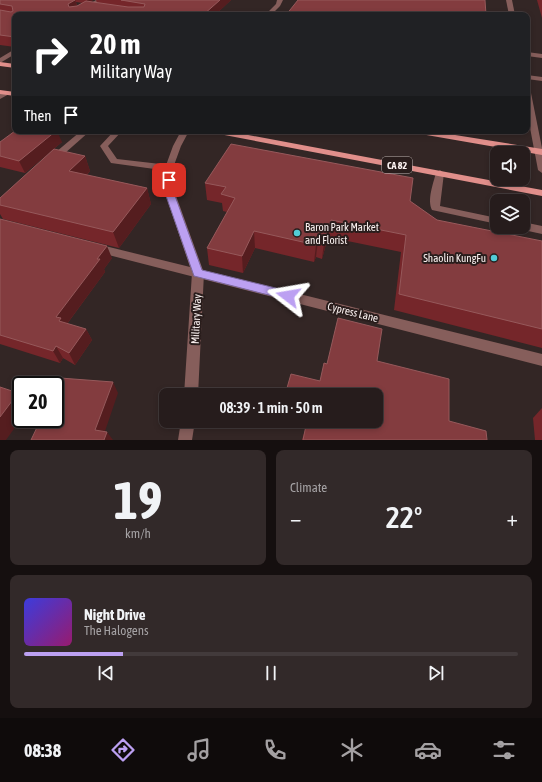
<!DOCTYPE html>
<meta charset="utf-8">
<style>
body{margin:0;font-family:"Asap Condensed",sans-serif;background:#322929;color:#f1f3f6;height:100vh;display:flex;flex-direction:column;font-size:15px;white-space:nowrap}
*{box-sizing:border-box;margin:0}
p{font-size:13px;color:#a4a1a3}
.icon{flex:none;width:22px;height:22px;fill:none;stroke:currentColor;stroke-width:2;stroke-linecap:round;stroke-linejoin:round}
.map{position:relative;height:440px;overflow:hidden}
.sheet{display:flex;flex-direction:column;gap:10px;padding:10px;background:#150f0f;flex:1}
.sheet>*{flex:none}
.guide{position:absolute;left:12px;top:12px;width:518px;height:122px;border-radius:8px;box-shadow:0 2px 6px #0003,0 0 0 1px #423a3b;background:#202124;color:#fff;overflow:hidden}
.tools{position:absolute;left:490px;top:146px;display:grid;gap:8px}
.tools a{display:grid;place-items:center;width:40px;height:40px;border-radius:8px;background:#261c1c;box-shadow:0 2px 6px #0003,0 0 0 1px #423a3b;font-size:20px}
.speed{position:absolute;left:12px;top:376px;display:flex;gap:8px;font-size:20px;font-weight:700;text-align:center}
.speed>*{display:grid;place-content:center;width:52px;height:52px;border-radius:50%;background:#261c1c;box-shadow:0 2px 6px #0003,0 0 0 1px #423a3b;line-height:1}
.speed .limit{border:2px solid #111;border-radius:6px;background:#fff;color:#111}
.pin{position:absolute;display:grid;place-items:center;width:34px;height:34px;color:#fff;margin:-17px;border-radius:8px;box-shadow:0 2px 6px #0006}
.me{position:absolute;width:44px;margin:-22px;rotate:284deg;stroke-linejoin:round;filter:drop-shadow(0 0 3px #0008)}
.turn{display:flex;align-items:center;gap:14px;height:84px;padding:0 12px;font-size:18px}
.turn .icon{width:52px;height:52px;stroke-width:2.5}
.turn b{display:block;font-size:28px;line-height:34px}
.then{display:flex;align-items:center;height:38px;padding:0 12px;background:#0003;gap:8px;font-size:15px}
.big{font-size:30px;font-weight:600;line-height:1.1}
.sheet .tile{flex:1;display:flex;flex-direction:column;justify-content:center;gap:6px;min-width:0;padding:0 14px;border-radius:8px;background:#322929}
.sheet .dial{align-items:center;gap:0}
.dial b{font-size:52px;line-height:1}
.song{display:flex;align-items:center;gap:12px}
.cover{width:48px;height:48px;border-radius:6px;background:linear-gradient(135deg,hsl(240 70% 55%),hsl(320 70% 35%))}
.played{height:4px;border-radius:2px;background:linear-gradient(90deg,#bca0f2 20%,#423a3b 20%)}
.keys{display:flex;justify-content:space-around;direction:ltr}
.heat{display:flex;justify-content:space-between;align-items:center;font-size:22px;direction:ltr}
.sheet .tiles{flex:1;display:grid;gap:10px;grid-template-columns:1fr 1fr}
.tile:last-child{grid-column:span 2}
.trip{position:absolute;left:159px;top:388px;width:224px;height:40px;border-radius:8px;background:#261c1c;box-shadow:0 2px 6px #0003,0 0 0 1px #423a3b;font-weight:600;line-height:40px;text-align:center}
.menu{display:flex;height:64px;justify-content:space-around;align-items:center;background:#0f0b0b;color:#a4a1a3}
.menu .icon{width:28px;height:28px}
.menu .on{color:#bca0f2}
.menu b{font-size:18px;color:#f1f3f6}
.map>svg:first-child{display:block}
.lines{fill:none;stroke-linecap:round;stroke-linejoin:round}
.service{fill:#865e5b;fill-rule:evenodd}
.minor{fill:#865e5b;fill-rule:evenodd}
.primary{fill:#e18f8b;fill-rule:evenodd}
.wall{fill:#75262a;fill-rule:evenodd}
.shaded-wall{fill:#551d1f}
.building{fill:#833c3f;stroke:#96595b}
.route{fill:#bca0f2;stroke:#7a689d}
.poi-dot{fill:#52ccd6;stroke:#291d1c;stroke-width:1.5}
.labels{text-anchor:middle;stroke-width:4;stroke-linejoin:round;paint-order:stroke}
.shield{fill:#291d1c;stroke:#bcb2b1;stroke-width:1}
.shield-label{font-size:10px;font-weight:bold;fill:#fbf2f1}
.poi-label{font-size:11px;fill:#fbf2f1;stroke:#291d1c;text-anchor:start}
.street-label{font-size:11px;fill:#fbf2f1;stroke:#291d1c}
</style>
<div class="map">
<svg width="542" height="440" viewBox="0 0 542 440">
<rect width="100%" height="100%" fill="#332625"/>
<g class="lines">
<g class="service">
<polygon points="527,52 542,54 542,58 527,56"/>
<polygon points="527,75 542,77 542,81 527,79"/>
<polygon points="4,91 7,91 11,93 0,99 0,94"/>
<polygon points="81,131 90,131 56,161 50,161 49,159 50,157"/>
<polygon points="114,131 122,131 108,146 117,159 169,165 173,168 169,171 111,163 100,146"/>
<path d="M 440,170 L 444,173 L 440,206 L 497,218 L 497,224 L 432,210 C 427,200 433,184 436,173 Z"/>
<polygon points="523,222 542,226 542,234 519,229 519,227 523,227"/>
<polygon points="97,244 542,354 542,366 93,251 92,248 93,245"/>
</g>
<g class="minor">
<polygon points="96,0 103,0 79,15 72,15"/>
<polygon points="277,0 283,0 280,6 271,15 265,15 276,4"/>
<polygon points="506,0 512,0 515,15 509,15"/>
<polygon points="15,49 15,54 0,63 0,58"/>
<polygon points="527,91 531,93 542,148 542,173 538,170 527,112"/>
<polygon points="181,131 189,131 181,146 173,168 175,193 204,273 198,395 184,395 192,273 165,193 165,168 173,146"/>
<polygon points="181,421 195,421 192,440 178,440"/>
</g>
<g class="primary">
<polygon points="0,62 15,64 15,68 0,66"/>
<polygon points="0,90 15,92 15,96 0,94"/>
<polygon points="210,131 227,131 542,190 542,196 214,133"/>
<polygon points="411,131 430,131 542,149 542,155 415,133"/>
</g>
</g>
<g class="wall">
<path d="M 0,0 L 93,0 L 90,2 L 97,3 L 96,0 L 231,0 L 215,15 L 15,15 L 15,47 L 0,45 ZM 76,2 L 83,3 L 77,6 Z"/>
<polygon points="537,0 542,0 542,18"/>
<polygon points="0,142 62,142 25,173 0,167"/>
<polygon points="85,156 90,171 87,175 147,188 151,204 119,248 3,219 0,214 0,198"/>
<polygon points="205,183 410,201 437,220 542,241 542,348 394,310 401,252 328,237 322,259 316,257 314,262 255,248 243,273 209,265 207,248 227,212 223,211 222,203 207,200"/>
<polygon points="0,219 112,258 104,269 105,272 67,324 86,329 92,340 75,365 63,358 60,363 0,344"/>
<polygon points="377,361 449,421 487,440 302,440 307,423 300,421 376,421 320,381 327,364"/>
<polygon points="542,408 542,440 535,440 533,418"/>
</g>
<g class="shaded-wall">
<polygon points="75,0 78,9 71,14 68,4"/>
<polygon points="87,0 93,0 88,3"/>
<polygon points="220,0 231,0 215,15 203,15"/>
<polygon points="56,131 57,131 62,142 25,173 19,161"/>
<polygon points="85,156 90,171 75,187 69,171"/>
<polygon points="147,188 151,204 119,248 113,232"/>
<polygon points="331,220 328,237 322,259 324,242"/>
<polygon points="254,231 255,248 243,273 242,256"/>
<polygon points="318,240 316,257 314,262 316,245"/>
<polygon points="107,246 112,258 104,269 105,272 66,325 66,333 56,317 97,259"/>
<polygon points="86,329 92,340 75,365 69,353"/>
<polygon points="56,346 63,358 60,363 53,351"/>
<polygon points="113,382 118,393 102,440 95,430"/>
<polygon points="18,393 21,396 21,419 6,440 0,440 0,417"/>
<polygon points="107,432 113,440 104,440"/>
</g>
<g class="building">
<polygon points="0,0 75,0 68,4 69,7 77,6 86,1 128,7 144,7 145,4 121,0 220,0 203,15 15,15 15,37 0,35 0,10 11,12 13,11 12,6 0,4"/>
<polygon points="298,0 485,0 486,15 286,15"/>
<polygon points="15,131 56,131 19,161 0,156 0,142"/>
<polygon points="231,144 413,178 410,201 437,220 542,241 542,329 399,294 406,235 331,220 324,242 318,240 316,245 254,231 242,256 207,248 235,198 221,194 226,187 205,183"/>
<polygon points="54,149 85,156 69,171 147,188 113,232 0,205 0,198"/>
<polygon points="0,219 107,246 97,259 100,259 56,317 61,318 59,321 86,329 69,353 56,346 53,351 0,335"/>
<polygon points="338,318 382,329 377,361 449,379 449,421 486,431 487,440 303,440 307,421 376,421 376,395 285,395 291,374 320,381 324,363 327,364"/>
<polygon points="60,378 113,382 95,430 107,432 104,440 31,440 41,419 55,419 55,388"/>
<polygon points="0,387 18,393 0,417"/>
</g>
<polygon class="route" points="166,178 172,178 174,193 202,270 288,291 291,293 293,296 291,299 288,300 194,276 165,193"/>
<g class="poi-dot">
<circle cx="297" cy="233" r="4"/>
<circle cx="494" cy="258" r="4"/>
</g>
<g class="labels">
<rect class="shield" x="382" y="157" width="30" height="16" rx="3"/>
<g class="shield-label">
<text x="397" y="169">CA 82</text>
</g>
<g class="poi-label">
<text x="305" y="231">Baron Park Market<tspan x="305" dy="13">and Florist</tspan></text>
<text x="486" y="262" text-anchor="end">Shaolin KungFu</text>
</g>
<g class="street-label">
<text transform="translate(353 312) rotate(14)" y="4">Cypress Lane</text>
<text transform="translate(196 319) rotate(-87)" y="4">Military Way</text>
</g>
</g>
</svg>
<div class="tools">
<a><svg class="icon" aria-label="sound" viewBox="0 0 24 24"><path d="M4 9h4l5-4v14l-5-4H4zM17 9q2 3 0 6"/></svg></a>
<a><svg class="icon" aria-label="layers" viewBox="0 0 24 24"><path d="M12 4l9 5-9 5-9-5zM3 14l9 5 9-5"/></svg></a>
</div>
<div class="speed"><div class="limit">20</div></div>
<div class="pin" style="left:169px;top:180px;background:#d93025"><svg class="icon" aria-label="arrive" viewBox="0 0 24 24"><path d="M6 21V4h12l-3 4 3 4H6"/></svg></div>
<svg class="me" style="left:288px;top:296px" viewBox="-20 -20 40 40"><path d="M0-17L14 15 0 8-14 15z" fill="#bca0f2" stroke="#fff" stroke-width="4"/></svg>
<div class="trip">08:39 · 1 min · 50 m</div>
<div class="guide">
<div class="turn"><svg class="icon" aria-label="right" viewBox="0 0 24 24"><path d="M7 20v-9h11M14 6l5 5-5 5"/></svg><div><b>20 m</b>Military Way</div></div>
<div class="then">Then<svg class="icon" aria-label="arrive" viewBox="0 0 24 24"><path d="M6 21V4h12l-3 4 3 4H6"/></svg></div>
</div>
</div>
<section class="sheet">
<div class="tiles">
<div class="tile dial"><b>19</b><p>km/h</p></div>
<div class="tile"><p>Climate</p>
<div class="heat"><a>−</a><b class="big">22°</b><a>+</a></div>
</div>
<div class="tile">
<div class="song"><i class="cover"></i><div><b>Night Drive</b><p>The Halogens</p></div></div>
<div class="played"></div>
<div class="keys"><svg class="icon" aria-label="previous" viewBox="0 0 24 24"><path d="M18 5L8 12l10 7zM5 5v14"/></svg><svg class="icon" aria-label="pause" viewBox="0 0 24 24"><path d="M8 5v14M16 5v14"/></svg><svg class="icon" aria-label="next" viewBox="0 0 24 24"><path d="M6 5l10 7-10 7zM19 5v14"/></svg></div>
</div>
</div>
</section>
<nav class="menu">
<b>08:38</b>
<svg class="icon on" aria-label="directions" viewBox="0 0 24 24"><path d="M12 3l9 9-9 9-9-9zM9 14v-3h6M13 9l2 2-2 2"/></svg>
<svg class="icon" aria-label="music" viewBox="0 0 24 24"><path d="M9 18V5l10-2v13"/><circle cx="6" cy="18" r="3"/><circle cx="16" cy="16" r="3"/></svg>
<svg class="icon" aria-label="phone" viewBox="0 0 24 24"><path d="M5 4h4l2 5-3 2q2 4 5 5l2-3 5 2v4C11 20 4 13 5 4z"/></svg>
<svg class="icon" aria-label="climate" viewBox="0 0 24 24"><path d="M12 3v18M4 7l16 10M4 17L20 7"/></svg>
<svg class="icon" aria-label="car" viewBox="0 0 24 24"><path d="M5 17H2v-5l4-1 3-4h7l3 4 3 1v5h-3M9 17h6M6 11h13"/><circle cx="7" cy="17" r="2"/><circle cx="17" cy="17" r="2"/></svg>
<svg class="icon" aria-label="filters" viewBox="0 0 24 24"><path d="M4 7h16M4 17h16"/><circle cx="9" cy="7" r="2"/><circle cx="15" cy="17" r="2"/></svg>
</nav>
